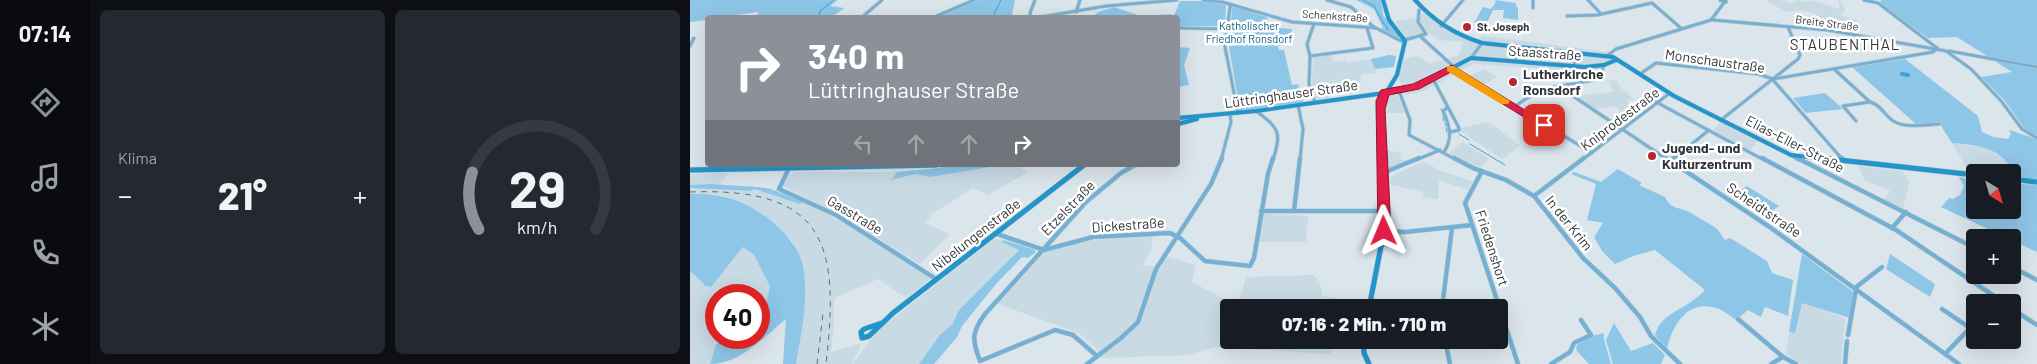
<!DOCTYPE html>
<html lang="de">
<meta charset="utf-8">
<style>
body{margin:0;font-family:Barlow,sans-serif;background:#242831;color:#f1f3f6;height:100vh;display:flex;flex-direction:column;font-size:19px;white-space:nowrap}
*{box-sizing:border-box;margin:0}
p{font-size:16px;color:#9ea1a6}
.icon{flex:none;width:28px;height:28px;fill:none;stroke:currentColor;stroke-width:2;stroke-linecap:round;stroke-linejoin:round}
.map{position:relative;flex:1;overflow:hidden}
.panel{display:flex;flex-direction:column;gap:10px;padding:10px;background:#0d0f14;width:600px}
.panel>*{flex:none}
.guide{position:absolute;left:15px;top:15px;width:475px;height:152px;border-radius:5px;box-shadow:0 5px 20px #0002;background:#8c9099;color:#fff;overflow:hidden}
.needle{width:32px;rotate:143deg}
.fabs{position:absolute;left:1276px;top:164px;display:grid;gap:10px}
.fabs a{display:grid;place-items:center;width:55px;height:55px;border-radius:5px;background:#171b24;box-shadow:0 5px 20px #0002;font-size:25px}
.speed{position:absolute;left:15px;top:284px;display:flex;gap:10px;font-size:25px;font-weight:700;text-align:center}
.speed>*{display:grid;place-content:center;width:65px;height:65px;border-radius:50%;background:#171b24;box-shadow:0 5px 20px #0002;line-height:1}
.speed .limit{border:8px solid #d22;background:#fff;color:#111}
.pin{position:absolute;display:grid;place-items:center;width:42px;height:42px;color:#fff;margin:-21px;border-radius:10px;box-shadow:0 2px 8px #0006}
.me{position:absolute;width:55px;margin:-28px;rotate:359deg;stroke-linejoin:round;filter:drop-shadow(0 0 4px #0008)}
.turn{display:flex;align-items:center;gap:18px;height:105px;padding:0 20px;font-size:22px}
.turn .icon{width:65px;height:65px;stroke-width:2.5}
.turn b{display:block;font-size:35px;line-height:42px}
.lanes{display:flex;align-items:center;height:48px;padding:0 20px;background:#0003;justify-content:center;gap:25px;direction:ltr}
.lanes .off{opacity:.35}
.big{font-size:38px;font-weight:800;line-height:1.1}
.panel .tile{flex:1;display:flex;flex-direction:column;justify-content:center;gap:8px;min-width:0;padding:0 18px;border-radius:8px;background:#242831}
.panel .dial{align-items:center;gap:0}
.dial svg{height:130px;overflow:visible;fill:none;stroke:#363941;stroke-width:7;stroke-linecap:round;text-anchor:middle}
.dial text{fill:#f1f3f6;stroke:none}
.heat{display:flex;justify-content:space-between;align-items:center;font-size:28px;direction:ltr}
.panel .tiles{flex:1;display:grid;gap:10px;grid-template-columns:repeat(2,1fr)}
.trip{position:absolute;left:530px;top:299px;width:288px;height:50px;border-radius:5px;background:#171b24;box-shadow:0 5px 20px #0002;font-weight:800;line-height:50px;text-align:center}
main{display:flex;flex:1;min-height:0}
.tab-bar{display:flex;flex-direction:column;width:90px;justify-content:space-around;align-items:center;background:#090b0e;color:#9ea1a6}
.tab-bar .icon{width:35px;height:35px}
.tab-bar .on{color:#8c9099}
.tab-bar b{font-size:22px;color:#f1f3f6}
.map>svg:first-child{display:block}
.built{fill:#c8dae4}
.green{fill:#8ec6e8}
.lines{fill:none;stroke-linecap:round;stroke-linejoin:round}
.stream{stroke:#37a4db;stroke-width:1}
.canal{stroke:#37a4db;stroke-width:4}
.street-far1-casing{stroke:#b9c2c8;stroke-width:4}
.street-casing{stroke:#b9c2c8;stroke-width:5}
.secondary-far1-casing{stroke:#b9c2c8;stroke-width:5}
.secondary-casing{stroke:#b9c2c8;stroke-width:6}
.street-far1{stroke:#72b1d5;stroke-width:2.5}
.street{stroke:#72b1d5;stroke-width:4}
.secondary-far1{stroke:#2296cc;stroke-width:4}
.secondary{stroke:#2296cc;stroke-width:5}
.rail{stroke:#656b6f;stroke-width:1;stroke-dasharray:5.5 5.5;stroke-linecap:butt}
.route{fill:#e11d48;stroke:#92132f}
.slow{fill:#f59e0b}
.poi-dot{fill:#b6262a;stroke:#fff;stroke-width:2}
.labels{text-anchor:middle;stroke-width:5;stroke-linejoin:round;paint-order:stroke}
.far-street-label{font-size:11px;fill:#323638;stroke:#fff}
.far-park-label{font-size:11px;fill:#095d82;stroke:#fff}
.far-poi-label{font-size:11px;font-weight:bold;fill:#323638;stroke:#fff;text-anchor:start}
.street-label{font-size:14px;fill:#323638;stroke:#fff}
.poi-label{font-size:14px;font-weight:bold;fill:#323638;stroke:#fff;text-anchor:start}
.neighbourhood-label{font-size:15px;letter-spacing:1px;fill:#323638;stroke:#fff}
</style>
<main>
<nav class="tab-bar">
<b>07:14</b>
<svg class="icon on" aria-label="directions" viewBox="0 0 24 24"><path d="M12 3l9 9-9 9-9-9zM9 14v-3h6M13 9l2 2-2 2"/></svg>
<svg class="icon" aria-label="music" viewBox="0 0 24 24"><path d="M9 18V5l10-2v13"/><circle cx="6" cy="18" r="3"/><circle cx="16" cy="16" r="3"/></svg>
<svg class="icon" aria-label="phone" viewBox="0 0 24 24"><path d="M5 4h4l2 5-3 2q2 4 5 5l2-3 5 2v4C11 20 4 13 5 4z"/></svg>
<svg class="icon" aria-label="climate" viewBox="0 0 24 24"><path d="M12 3v18M4 7l16 10M4 17L20 7"/></svg>
</nav>
<section class="panel">
<div class="tiles">
<div class="tile"><p>Klima</p>
<div class="heat"><a>−</a><b class="big">21°</b><a>+</a></div>
</div>
<div class="tile dial"><svg viewBox="0 0 100 80">
<path d="M14 69A42 42 0 1 1 86 69"/>
<path d="M14 69A42 42 0 0 1 10 34" stroke="#8c9099"/>
<text x="50" y="56" font-size="32" font-weight="700">29</text>
<text x="50" y="72" font-size="11">km/h</text>
</svg></div>
</div>
</section>
<div class="map">
<svg width="1347" height="364" viewBox="0 0 1347 364">
<rect width="100%" height="100%" fill="#dbe5ec"/>
<g class="built">
<polygon points="1079,0 1092,0 1100,3 1107,0 1117,2 1121,0 1150,9 1148,0 1150,0 1154,9 1156,10 1150,15 1169,21 1144,27 1127,22 1128,15 1112,10 1098,12 1077,2"/>
<polygon points="735,12 755,29 774,38 789,40 792,36 918,52 926,57 927,63 900,72 784,64 731,92 715,95 709,79 714,59 728,56 740,64 769,55 773,42 748,40 739,33 716,39 705,21 725,18"/>
<polygon points="641,55 643,62 655,60 657,63 681,59 686,73 670,75 672,81 638,90 640,98 627,100 622,85 623,57"/>
<polygon points="795,69 807,77 793,85 779,76"/>
<polygon points="926,80 933,90 944,100 937,100 941,106 934,107 937,111 930,112 926,106 904,109 885,96 924,92 918,81"/>
<polygon points="707,94 715,113 694,113 696,98 699,98 698,95"/>
<polygon points="798,122 808,129 830,146 812,159 770,131 771,128"/>
<polygon points="1031,122 1068,141 1060,150 1023,130"/>
<polygon points="773,142 799,159 790,167 779,164 760,153"/>
<polygon points="1262,143 1298,148 1318,163 1326,177 1323,177 1322,172 1280,172"/>
<polygon points="696,150 712,153 710,159 719,161 698,169"/>
<polygon points="734,161 750,171 783,181 778,190 749,180 748,199 733,197 733,192 698,184 700,177"/>
<polygon points="312,165 326,165 338,172 298,195 283,188 240,215 242,217 235,223 260,234 230,264 149,214 103,192 93,186 98,176 106,172 207,172 202,180 226,174 240,177"/>
<polygon points="1168,166 1213,171 1219,183 1213,209 1195,200 1200,190 1175,181"/>
<polygon points="38,173 30,184 0,185 0,174"/>
<polygon points="0,188 61,191 63,189 110,204 113,202 125,207 162,228 240,278 239,280 216,298 188,279 144,298 144,325 141,352 172,343 162,364 106,364 114,309 114,271 106,248 102,241 78,219 32,197 0,194"/>
<polygon points="574,214 618,216 616,242 569,242"/>
<polygon points="463,236 461,250 453,265 470,268 477,257 506,265 502,282 538,301 549,300 556,277 623,275 630,283 632,296 647,298 644,307 539,308 539,340 642,340 641,354 523,347 501,355 409,358 408,350 388,333 308,304 354,252 403,240"/>
<polygon points="304,239 314,240 313,242 329,250 269,310 262,325 250,336 229,364 163,364 180,340 196,324"/>
<polygon points="53,247 64,255 81,286 74,315 69,318 69,295 26,295 26,338 36,338 26,344 20,364 0,364 0,271 10,279 15,286 21,287"/>
<polygon points="1112,302 1155,318 1151,364 1111,364 1096,354 1099,332 1105,333"/>
</g>
<g class="green">
<polygon points="0,0 148,0 140,6 154,8 142,17 65,17 69,12 31,17 18,18 17,20 0,22"/>
<polygon points="287,0 325,0 322,15 326,15 326,17 247,18"/>
<polygon points="666,0 691,0 693,15 708,34 709,39 690,29 693,28 684,9"/>
<polygon points="805,0 826,3 826,6 828,8 828,20 813,18 814,10 803,10 793,31 785,29 788,24 784,23 793,7 801,9 806,2"/>
<polygon points="1191,0 1347,0 1347,136 1334,128 1315,101 1291,77 1322,72 1267,37 1238,38 1190,3"/>
<polygon points="490,1 513,1 536,5 535,26 488,26 488,18 483,18"/>
<polygon points="424,7 451,16 482,14 480,18 402,17 408,12"/>
<polygon points="544,7 577,17 578,27 602,29 598,44 588,46 589,50 594,50 602,85 608,84 613,102 550,111 539,47 542,8"/>
<polygon points="488,47 500,48 494,65 499,85 488,87"/>
<polygon points="699,55 706,56 704,67 685,69 681,59"/>
<path d="M 1215,59 L 1288,116 L 1292,132 L 1303,137 L 1318,139 L 1321,134 L 1319,130 L 1347,139 L 1347,179 L 1326,177 C 1313,148 1291,145 1262,143 L 1249,123 L 1227,125 L 1162,67 Z"/>
<polygon points="1135,93 1153,109 1116,113 1103,98"/>
<polygon points="257,165 312,165 240,177 226,174 201,180 207,172 248,168"/>
<path d="M 928,169 L 952,183 L 949,185 L 975,197 C 982,211 989,206 1001,213 C 1009,218 1021,224 1028,230 C 1031,233 1032,237 1035,240 L 1040,238 L 1077,261 L 1082,273 L 1103,280 L 1098,316 L 1075,307 L 1071,317 L 1058,310 L 1046,320 C 1013,292 986,309 977,349 L 965,335 C 970,318 983,313 996,305 C 1003,301 1010,295 1015,290 L 965,250 L 943,256 L 925,264 L 912,251 L 904,237 L 913,223 L 897,220 L 906,184 L 881,174 L 884,172 L 911,182 Z"/>
<polygon points="1269,177 1285,180 1285,210 1322,210 1323,183 1347,185 1347,252 1323,241 1322,238 1315,237 1251,207 1259,198 1263,199 1270,195 1274,186"/>
<polygon points="21,184 68,187 81,189 113,202 110,204 64,189 61,191 0,188 0,185"/>
<polygon points="1057,186 1089,206 1074,217 1042,196"/>
<path d="M 0,194 C 38,193 64,204 90,229 C 102,241 112,254 114,272 C 118,302 111,334 106,364 L 93,364 L 96,319 C 74,337 50,364 20,364 L 26,344 L 36,338 L 69,338 L 69,318 L 74,315 L 80,286 L 64,255 L 53,247 L 21,287 L 15,286 C 11,280 5,276 0,271 Z"/>
<polygon points="314,240 345,250 345,253 338,258 332,257 306,284 272,326 267,337 244,364 229,364 250,335 262,325 269,310 329,250 312,242"/>
<polygon points="1112,254 1162,291 1163,293 1160,318 1112,303 1105,333 1099,332"/>
<polygon points="1200,254 1245,284 1240,297 1196,269"/>
<polygon points="924,323 941,351 963,343 975,355 971,364 923,364 916,340"/>
<polygon points="914,333 914,339 921,364 899,364 886,350 887,345 902,336"/>
</g>
<g class="lines">
<g class="stream">
<polyline points="673,0 684,6 694,24"/>
<polyline points="129,18 130,11 144,0"/>
<polyline points="302,18 311,0"/>
<polyline points="695,24 698,30"/>
<polyline points="751,109 753,114"/>
<polyline points="753,116 754,121"/>
<polyline points="755,123 756,126"/>
<polyline points="756,128 757,132"/>
<polyline points="769,134 779,140"/>
<polyline points="780,144 815,165"/>
</g>
<polyline class="canal" points="1212,74 1218,75"/>
<defs>
<g id="street-far1">
<polyline points="513,0 532,2 602,22 686,28 711,41 736,34 728,22 729,10"/>
<polyline points="637,0 661,7 685,28"/>
<polyline points="843,0 843,8"/>
<polyline points="898,0 911,14"/>
<polyline points="1030,0 1036,2"/>
<polyline points="1174,0 1188,3 1247,48"/>
<polyline points="542,5 540,7 535,47 548,113"/>
<polyline points="386,12 390,0"/>
<polyline points="877,16 907,15 962,3 992,29"/>
<polyline points="171,18 192,0"/>
<polyline points="242,18 284,0"/>
<polyline points="341,18 340,13 345,0"/>
<polyline points="345,18 416,6 487,0"/>
<polyline points="1023,20 1137,30 1256,51 1281,69 1312,102 1332,129 1347,138"/>
<polyline points="624,24 617,44 620,56 619,84 625,103"/>
<polyline points="751,26 773,0"/>
<polyline points="488,28 537,29"/>
<polyline points="731,37 764,67"/>
<polyline points="0,46 4,38"/>
<polyline points="825,47 826,62"/>
<polyline points="1259,51 1347,67"/>
<polyline points="884,53 885,67"/>
<polyline points="918,55 926,49 1021,20 1036,0"/>
<polyline points="620,56 683,48 677,28"/>
<polyline points="781,58 792,43"/>
<polyline points="762,68 902,153"/>
<path d="M 1144,69 L 1180,102 C 1192,105 1195,117 1205,122 C 1217,128 1235,125 1249,124"/>
<polyline points="950,74 966,63 1068,74 1083,79 1243,52 1247,48"/>
<polyline points="743,79 769,128 769,130 761,132"/>
<polyline points="1083,80 1153,160"/>
<polyline points="868,86 978,160"/>
<polyline points="709,91 720,120 719,135 767,160"/>
<polyline points="966,102 1074,160"/>
<polyline points="608,105 613,129 610,160"/>
<polyline points="824,107 837,98 864,87 904,80 912,72 914,65"/>
<path d="M 566,111 C 589,128 592,132 583,160"/>
<polyline points="1031,120 1108,59 1110,55 1098,27"/>
<polyline points="1166,121 1153,106 1180,102"/>
<path d="M 754,152 C 763,138 760,126 753,111 L 758,107"/>
<polyline points="1102,156 1109,160"/>
<polyline points="531,160 541,122 540,114"/>
<polyline points="726,160 750,150"/>
<polyline points="892,160 980,93"/>
<polyline points="982,160 1019,130"/>
</g>
<g id="street">
<polyline points="764,158 783,168 816,180 844,196 893,258 925,288 950,317 961,336 990,364"/>
<polyline points="976,158 1081,228 1269,364"/>
<polyline points="1072,158 1206,230 1313,302"/>
<polyline points="1107,158 1285,248"/>
<polyline points="1152,158 1154,161"/>
<polyline points="981,160 983,158"/>
<polyline points="99,168 89,189 146,215 246,279"/>
<polyline points="792,171 775,203 828,364"/>
<polyline points="693,173 729,158"/>
<polyline points="844,196 894,158"/>
<polyline points="571,211 693,211"/>
<polyline points="604,211 610,158"/>
<polyline points="1202,228 1216,212"/>
<polyline points="694,231 715,232 782,225"/>
<polyline points="307,234 354,250 403,237 480,233 490,238 515,261 560,266 564,258 578,174 583,158"/>
<polyline points="1322,267 1347,280"/>
<polyline points="1165,288 1192,267"/>
<polyline points="752,308 762,228"/>
<polyline points="1252,309 1280,328 1255,354"/>
<polyline points="1322,309 1347,325"/>
<polyline points="1048,319 1093,357 1106,364"/>
<polyline points="1280,328 1285,332"/>
<polyline points="1158,335 1166,289"/>
<polyline points="755,340 760,364"/>
<polyline points="1297,340 1302,344 1307,340"/>
<path d="M 407,356 L 383,335 L 365,330 L 290,361 C 282,340 281,333 295,314 L 396,202 L 431,173 L 445,165"/>
<polyline points="397,364 431,338 448,322 466,269 521,184 532,158"/>
<polyline points="861,364 880,352 884,343 901,335 891,320"/>
<polyline points="1081,364 1093,357"/>
<polyline points="1155,364 1157,341"/>
</g>
<g id="secondary-far1">
<path d="M 725,0 C 744,21 764,34 792,43 L 923,57 L 984,96 L 1101,155 L 1143,160"/>
<polyline points="488,118 566,111 709,91 728,86 781,58 895,67 914,65 926,60"/>
<polyline points="488,124 507,119"/>
<polyline points="692,160 691,101 707,75 715,41 699,20 693,0"/>
</g>
<g id="secondary">
<polyline points="1131,158 1285,175"/>
<polyline points="0,170 246,165"/>
<polyline points="1322,179 1347,182"/>
<polyline points="679,308 694,231 692,158"/>
<polyline points="192,323 174,329 171,332 172,338 179,336 203,313 394,165"/>
<polyline points="673,340 674,353 679,364"/>
</g>
</defs>
<use href="#street-far1" class="street-far1-casing"/>
<use href="#street" class="street-casing"/>
<use href="#secondary-far1" class="secondary-far1-casing"/>
<use href="#secondary" class="secondary-casing"/>
<use href="#street-far1" class="street-far1"/>
<use href="#street" class="street"/>
<use href="#secondary-far1" class="secondary-far1"/>
<use href="#secondary" class="secondary"/>
<g class="rail">
<path d="M 0,192 C 136,187 150,244 136,364"/>
<polyline points="127,364 133,314"/>
</g>
</g>
<polygon class="route" points="762,65 859,125 857,127 850,127 761,72 729,89 699,95 695,109 701,231 699,234 690,234 688,231 686,101 691,90 723,84"/>
<polygon class="slow" points="757,66 764,66 820,101 818,104 811,104 757,71"/>
<g class="poi-dot">
<circle cx="777" cy="27" r="5"/>
<circle cx="823" cy="82" r="5"/>
<circle cx="962" cy="156" r="5"/>
</g>
<g class="labels">
<g class="far-street-label">
<text transform="translate(645 16) rotate(4)" y="4">Schenkstraße</text>
<text transform="translate(1137 23) rotate(7)" y="4">Breite Straße</text>
</g>
<g class="far-park-label">
<text x="559" y="30">Katholischer<tspan x="559" dy="13">Friedhof Ronsdorf</tspan></text>
</g>
<g class="far-poi-label">
<text x="787" y="31">St. Joseph</text>
</g>
<g class="street-label">
<text transform="translate(855 53) rotate(4)" y="5">Staasstraße</text>
<text transform="translate(1025 61) rotate(8)" y="5">Monschaustraße</text>
<text transform="translate(601 94) rotate(-8)" y="5">Lüttringhauser Straße</text>
<text transform="translate(930 119) rotate(-37)" y="5">Kniprodestraße</text>
<text transform="translate(1105 144) rotate(27)" y="5">Elias-Eller-Straße</text>
<text transform="translate(378 208) rotate(-46)" y="5">Etzelstraße</text>
<text transform="translate(1074 210) rotate(34)" y="5">Scheidtstraße</text>
<text transform="translate(165 215) rotate(31)" y="5">Gasstraße</text>
<text transform="translate(879 223) rotate(51)" y="5">In der Krim</text>
<text transform="translate(438 225) rotate(-4)" y="5">Dickestraße</text>
<text transform="translate(286 235) rotate(-38)" y="5">Nibelungenstraße</text>
<text transform="translate(802 248) rotate(72)" y="5">Friedenshort</text>
</g>
<g class="poi-label">
<text x="833" y="79">Lutherkirche<tspan x="833" dy="16">Ronsdorf</tspan></text>
<text x="972" y="153">Jugend- und<tspan x="972" dy="16">Kulturzentrum</tspan></text>
</g>
<g class="neighbourhood-label">
<text x="1155" y="50">STAUBENTHAL</text>
</g>
</g>
</svg>
<div class="fabs">
<a><svg class="needle" viewBox="-14 -14 28 28"><path d="M0-13l5 13h-10z" fill="#e53935"/><path d="M0 13l5-13h-10z" fill="#9ea1a6"/></svg></a>
<a>+</a>
<a>−</a>
</div>
<div class="speed"><div class="limit">40</div></div>
<div class="pin" style="left:854px;top:125px;background:#d93025"><svg class="icon" aria-label="arrive" viewBox="0 0 24 24"><path d="M6 21V4h12l-3 4 3 4H6"/></svg></div>
<svg class="me" style="left:694px;top:231px" viewBox="-20 -20 40 40"><path d="M0-17L14 15 0 8-14 15z" fill="#e11d48" stroke="#fff" stroke-width="4"/></svg>
<div class="trip">07:16 · 2 Min. · 710 m</div>
<div class="guide">
<div class="turn"><svg class="icon" aria-label="right" viewBox="0 0 24 24"><path d="M7 20v-9h11M14 6l5 5-5 5"/></svg><div><b>340 m</b>Lüttringhauser Straße</div></div>
<div class="lanes"><svg class="icon off" aria-label="left" viewBox="0 0 24 24"><path d="M17 20v-9H6M10 6l-5 5 5 5"/></svg><svg class="icon off" aria-label="ahead" viewBox="0 0 24 24"><path d="M12 20V5M6 11l6-6 6 6"/></svg><svg class="icon off" aria-label="ahead" viewBox="0 0 24 24"><path d="M12 20V5M6 11l6-6 6 6"/></svg><svg class="icon" aria-label="right" viewBox="0 0 24 24"><path d="M7 20v-9h11M14 6l5 5-5 5"/></svg></div>
</div>
</div>
</main>
